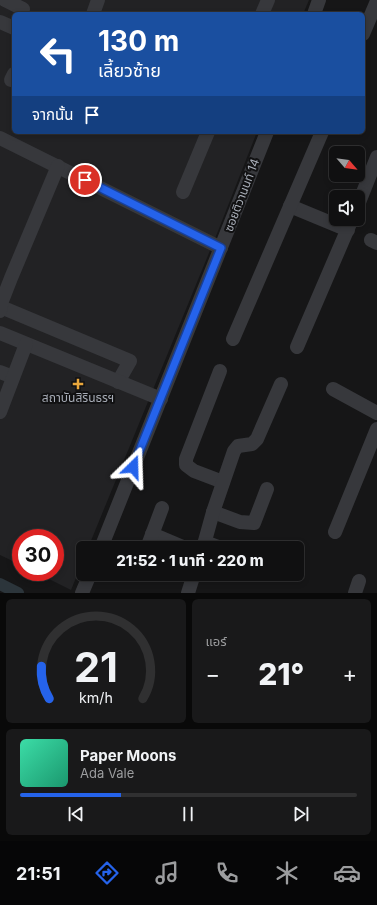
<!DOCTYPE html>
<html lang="th">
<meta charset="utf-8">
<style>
body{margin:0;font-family:Inter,"Noto Sans Thai",sans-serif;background:#19191a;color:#f1f3f6;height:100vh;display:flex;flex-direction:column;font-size:15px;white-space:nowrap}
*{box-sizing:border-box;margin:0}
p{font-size:13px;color:#9c9d9f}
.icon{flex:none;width:22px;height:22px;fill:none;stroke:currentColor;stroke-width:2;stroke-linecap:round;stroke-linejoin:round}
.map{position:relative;height:593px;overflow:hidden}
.drawer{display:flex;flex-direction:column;gap:6px;padding:6px;background:#090909;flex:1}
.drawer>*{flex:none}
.banner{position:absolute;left:12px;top:12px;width:353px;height:122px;border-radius:6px;box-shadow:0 2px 6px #0003,0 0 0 1px #303031;background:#1a4fa0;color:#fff;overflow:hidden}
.needle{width:26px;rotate:118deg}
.controls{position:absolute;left:329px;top:146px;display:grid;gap:8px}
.controls a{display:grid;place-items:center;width:36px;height:36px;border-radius:6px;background:#101011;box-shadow:0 2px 6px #0003,0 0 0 1px #303031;font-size:20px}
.speed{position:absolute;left:12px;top:529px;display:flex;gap:8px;font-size:20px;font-weight:700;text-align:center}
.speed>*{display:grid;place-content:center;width:52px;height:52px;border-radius:50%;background:#101011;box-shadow:0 2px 6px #0003,0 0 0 1px #303031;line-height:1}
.speed .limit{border:6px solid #d22;background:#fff;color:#111}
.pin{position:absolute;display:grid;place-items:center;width:34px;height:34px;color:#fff;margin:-17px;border:2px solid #fff;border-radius:50%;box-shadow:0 1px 4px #0007}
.me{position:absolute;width:44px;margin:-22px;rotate:22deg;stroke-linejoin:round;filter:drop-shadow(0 0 3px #0008)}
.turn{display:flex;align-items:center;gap:14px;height:84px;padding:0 20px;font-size:18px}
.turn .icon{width:52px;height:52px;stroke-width:2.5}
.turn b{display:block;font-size:28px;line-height:34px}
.then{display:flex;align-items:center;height:38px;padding:0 20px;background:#0003;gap:8px;font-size:15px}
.big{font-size:30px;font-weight:800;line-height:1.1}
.drawer .card{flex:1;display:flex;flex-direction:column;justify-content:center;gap:6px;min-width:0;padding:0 14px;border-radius:6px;background:#19191a}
.drawer .dial{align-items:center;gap:0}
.dial svg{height:104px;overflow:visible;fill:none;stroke:#303031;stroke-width:7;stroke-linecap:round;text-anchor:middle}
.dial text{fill:#f1f3f6;stroke:none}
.song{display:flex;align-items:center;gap:12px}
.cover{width:48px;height:48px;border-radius:6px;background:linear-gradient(135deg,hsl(160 70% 55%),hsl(160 70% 35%))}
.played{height:4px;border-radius:2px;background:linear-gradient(90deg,#2563eb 30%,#303031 30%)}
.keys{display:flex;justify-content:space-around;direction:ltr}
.heat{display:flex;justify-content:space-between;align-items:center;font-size:22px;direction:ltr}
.drawer .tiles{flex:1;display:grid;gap:6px;grid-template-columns:1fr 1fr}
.card:last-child{grid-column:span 2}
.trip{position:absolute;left:76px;top:541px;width:228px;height:40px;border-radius:6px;background:#101011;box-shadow:0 2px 6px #0003,0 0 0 1px #303031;font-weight:800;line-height:40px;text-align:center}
.tab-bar{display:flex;height:64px;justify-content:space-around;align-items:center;background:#060607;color:#9c9d9f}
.tab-bar .icon{width:28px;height:28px}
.tab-bar .on{color:#2563eb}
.tab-bar b{font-size:18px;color:#f1f3f6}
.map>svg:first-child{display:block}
.built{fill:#222224}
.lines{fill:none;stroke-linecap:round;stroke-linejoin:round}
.canal{stroke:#2c353b;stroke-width:12}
.minor{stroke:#37383c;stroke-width:14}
.route-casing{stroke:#184099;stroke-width:10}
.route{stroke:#2563eb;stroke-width:7}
.poi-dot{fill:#e9a73c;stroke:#111112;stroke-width:1.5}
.labels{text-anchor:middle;stroke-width:4;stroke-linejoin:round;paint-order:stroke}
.street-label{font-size:12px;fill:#a8adb7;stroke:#111112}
.poi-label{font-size:12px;fill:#a8adb7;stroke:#111112}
</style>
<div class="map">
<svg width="377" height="593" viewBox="0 0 377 593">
<rect width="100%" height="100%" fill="#161617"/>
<polygon class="built" points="0,0 309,0 303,14 14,14 14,132 257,132 218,231 88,548 83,548 83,561 71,590 35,572 55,572 55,538 21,538 21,565 0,555"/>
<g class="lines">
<polyline class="canal" points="0,584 18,593"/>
<g class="minor">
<polyline points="5,0 23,9"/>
<polyline points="93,14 98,0"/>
<polyline points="262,14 268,0"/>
<polyline points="314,14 319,0"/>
<polyline points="0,22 14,28"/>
<polyline points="363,34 377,1"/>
<polyline points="11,80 14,74"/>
<polyline points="0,138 221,248"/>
<polyline points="183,192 208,132"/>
<polyline points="358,205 377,157"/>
<polyline points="290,206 348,230"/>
<polyline points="371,240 377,243"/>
<polyline points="1,307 130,361 118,382"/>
<polyline points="0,311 2,301 11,278 58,166"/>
<polyline points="0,333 161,399"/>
<polyline points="233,339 322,132"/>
<polyline points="297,347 352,219"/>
<polyline points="220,371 186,459 186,465 194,471 223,482"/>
<polyline points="0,372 13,377"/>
<polyline points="333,389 377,413"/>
<polyline points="0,412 26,344"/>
<polyline points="213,512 240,522 254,523 267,489"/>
<polyline points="335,532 377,429"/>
<polyline points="152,534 185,548"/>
<polyline points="205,542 221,548"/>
<polyline points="101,548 267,132"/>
<polyline points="147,548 162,508"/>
<polyline points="203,548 213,512 234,451 238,446 252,444 257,439 281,384"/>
<polyline points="82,593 90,574"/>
<polyline points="188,593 194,574"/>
<polyline points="355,593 359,581"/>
</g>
</g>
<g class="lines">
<defs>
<polyline id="route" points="85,180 221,248 133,467"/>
</defs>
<use href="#route" class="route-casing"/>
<use href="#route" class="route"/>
</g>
<path class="poi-dot" d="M76 378h4v4h4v4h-4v4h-4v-4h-4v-4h4z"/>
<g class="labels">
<g class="street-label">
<text transform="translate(242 195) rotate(-69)" y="4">ซอยติวานนท์ 14</text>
</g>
<g class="poi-label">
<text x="78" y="402">สถาบันสิรินธรฯ</text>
</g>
</g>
</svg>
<div class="controls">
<a><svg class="needle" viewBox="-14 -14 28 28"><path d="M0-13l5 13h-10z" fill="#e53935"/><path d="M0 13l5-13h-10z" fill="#9c9d9f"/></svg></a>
<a><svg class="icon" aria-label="sound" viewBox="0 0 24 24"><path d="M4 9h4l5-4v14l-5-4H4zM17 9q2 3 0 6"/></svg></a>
</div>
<div class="speed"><div class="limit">30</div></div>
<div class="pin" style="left:85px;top:180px;background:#d93025"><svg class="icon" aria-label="arrive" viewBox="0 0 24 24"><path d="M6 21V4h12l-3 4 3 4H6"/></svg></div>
<svg class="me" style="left:133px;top:467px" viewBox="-20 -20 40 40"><path d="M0-17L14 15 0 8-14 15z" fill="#2563eb" stroke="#fff" stroke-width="4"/></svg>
<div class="trip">21:52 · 1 นาที · 220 m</div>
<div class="banner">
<div class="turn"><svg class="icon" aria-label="left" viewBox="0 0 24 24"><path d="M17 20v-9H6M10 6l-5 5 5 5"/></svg><div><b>130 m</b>เลี้ยวซ้าย</div></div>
<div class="then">จากนั้น<svg class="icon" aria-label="arrive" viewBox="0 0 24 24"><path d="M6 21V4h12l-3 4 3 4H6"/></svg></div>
</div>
</div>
<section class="drawer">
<div class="tiles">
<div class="card dial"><svg viewBox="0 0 100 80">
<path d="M14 69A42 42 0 1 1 86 69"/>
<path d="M14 69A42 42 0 0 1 8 44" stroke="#2563eb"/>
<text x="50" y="56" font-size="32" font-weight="700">21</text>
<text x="50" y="72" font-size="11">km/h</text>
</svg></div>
<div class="card"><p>แอร์</p>
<div class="heat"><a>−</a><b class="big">21°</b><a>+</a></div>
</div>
<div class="card">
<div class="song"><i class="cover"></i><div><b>Paper Moons</b><p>Ada Vale</p></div></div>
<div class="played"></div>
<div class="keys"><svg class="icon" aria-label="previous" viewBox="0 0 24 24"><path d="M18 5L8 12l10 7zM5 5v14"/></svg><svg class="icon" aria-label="pause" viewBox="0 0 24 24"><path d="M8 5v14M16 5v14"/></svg><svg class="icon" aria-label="next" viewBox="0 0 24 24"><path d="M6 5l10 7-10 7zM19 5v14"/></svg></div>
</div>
</div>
</section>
<nav class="tab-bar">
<b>21:51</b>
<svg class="icon on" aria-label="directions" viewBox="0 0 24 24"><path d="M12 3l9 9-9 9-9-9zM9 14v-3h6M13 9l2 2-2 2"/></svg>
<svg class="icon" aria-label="music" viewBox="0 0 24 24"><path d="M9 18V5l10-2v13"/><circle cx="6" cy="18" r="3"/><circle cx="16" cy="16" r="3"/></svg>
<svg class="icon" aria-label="phone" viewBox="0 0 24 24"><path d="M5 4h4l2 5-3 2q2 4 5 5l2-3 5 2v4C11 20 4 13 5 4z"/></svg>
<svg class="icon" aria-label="climate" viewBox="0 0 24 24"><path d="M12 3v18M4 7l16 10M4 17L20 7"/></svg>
<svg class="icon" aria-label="car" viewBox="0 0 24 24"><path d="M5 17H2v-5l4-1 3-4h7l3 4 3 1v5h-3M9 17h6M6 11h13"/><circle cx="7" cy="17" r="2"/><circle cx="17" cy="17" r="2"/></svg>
</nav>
